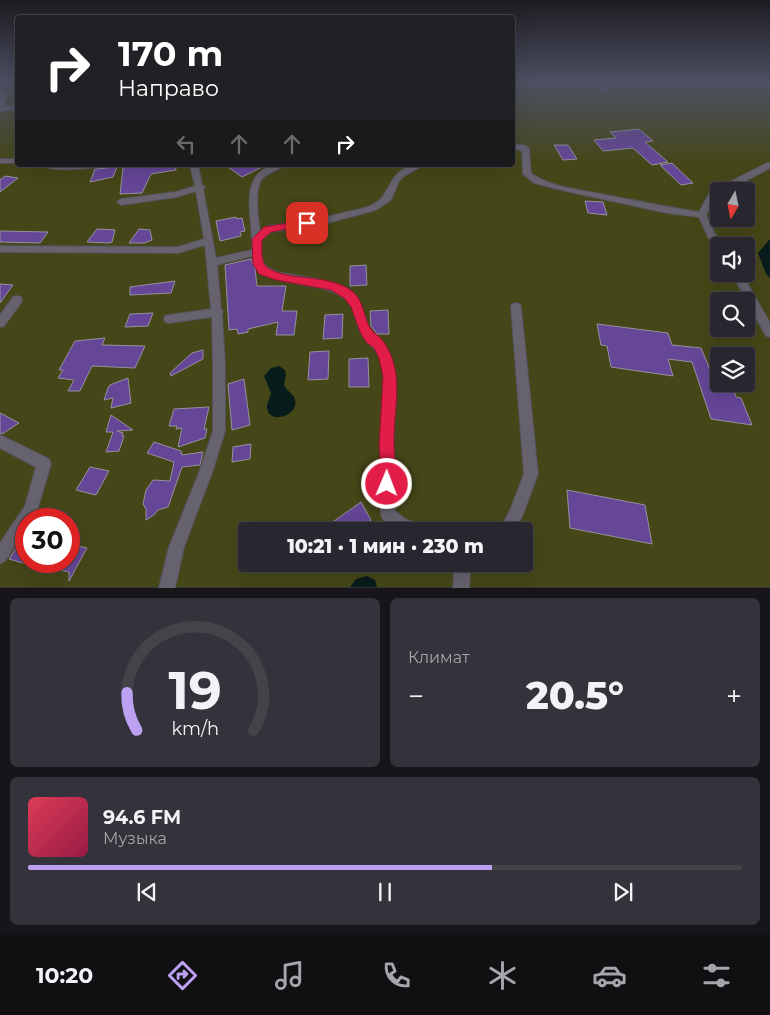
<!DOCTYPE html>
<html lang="ru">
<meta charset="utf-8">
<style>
body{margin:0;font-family:Montserrat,sans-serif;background:#34323a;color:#f1f3f6;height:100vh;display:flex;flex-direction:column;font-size:19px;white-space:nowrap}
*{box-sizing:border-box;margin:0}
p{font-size:16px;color:#a5a5aa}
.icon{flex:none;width:28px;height:28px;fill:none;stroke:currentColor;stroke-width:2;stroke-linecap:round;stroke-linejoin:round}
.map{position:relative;height:588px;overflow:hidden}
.details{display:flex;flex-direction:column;gap:10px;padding:10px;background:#161519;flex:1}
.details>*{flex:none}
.banner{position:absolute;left:15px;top:15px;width:500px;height:152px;border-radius:5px;box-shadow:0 5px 20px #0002,0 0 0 1px #44434a;background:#202124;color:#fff;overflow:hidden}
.needle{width:32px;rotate:189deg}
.fabs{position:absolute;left:710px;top:182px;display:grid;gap:10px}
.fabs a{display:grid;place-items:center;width:45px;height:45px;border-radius:5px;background:#28262e;box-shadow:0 5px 20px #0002,0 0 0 1px #44434a;font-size:25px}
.speed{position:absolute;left:15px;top:508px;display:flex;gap:10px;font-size:25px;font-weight:700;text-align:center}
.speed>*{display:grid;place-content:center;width:65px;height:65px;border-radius:50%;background:#28262e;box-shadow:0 5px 20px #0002,0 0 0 1px #44434a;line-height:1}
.speed .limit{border:8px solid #d22;background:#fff;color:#111}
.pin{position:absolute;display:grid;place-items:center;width:42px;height:42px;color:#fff;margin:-21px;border-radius:10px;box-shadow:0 2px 8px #0006}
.me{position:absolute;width:55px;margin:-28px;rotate:1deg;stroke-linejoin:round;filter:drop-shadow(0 0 4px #0008)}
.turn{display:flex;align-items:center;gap:18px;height:105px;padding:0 20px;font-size:22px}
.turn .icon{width:65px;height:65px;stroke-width:2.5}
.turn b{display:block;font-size:35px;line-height:42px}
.lanes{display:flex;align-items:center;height:48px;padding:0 20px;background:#0003;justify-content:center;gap:25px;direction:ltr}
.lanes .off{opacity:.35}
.big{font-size:38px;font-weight:800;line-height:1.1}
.details .widget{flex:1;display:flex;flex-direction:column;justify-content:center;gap:8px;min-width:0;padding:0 18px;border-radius:8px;background:#34323a}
.details .dial{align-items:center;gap:0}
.dial svg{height:130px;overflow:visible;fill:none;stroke:#44434a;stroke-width:7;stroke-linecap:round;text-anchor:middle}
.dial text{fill:#f1f3f6;stroke:none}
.song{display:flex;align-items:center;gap:15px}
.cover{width:60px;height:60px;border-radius:8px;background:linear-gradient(135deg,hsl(350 70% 55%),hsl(340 70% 35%))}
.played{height:5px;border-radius:2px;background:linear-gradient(90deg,#bca0f2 65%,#44434a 65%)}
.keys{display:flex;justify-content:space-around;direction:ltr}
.heat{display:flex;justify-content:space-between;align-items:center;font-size:28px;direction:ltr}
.details .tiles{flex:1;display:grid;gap:10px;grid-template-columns:1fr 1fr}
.widget:last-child{grid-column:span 2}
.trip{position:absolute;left:238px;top:522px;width:295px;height:50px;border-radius:5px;background:#28262e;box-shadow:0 5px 20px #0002,0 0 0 1px #44434a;font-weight:800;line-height:50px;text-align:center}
.tab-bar{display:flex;height:80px;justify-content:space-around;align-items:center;background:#100f12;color:#a5a5aa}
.tab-bar .icon{width:35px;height:35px}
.tab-bar .active{color:#bca0f2}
.tab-bar b{font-size:22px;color:#f1f3f6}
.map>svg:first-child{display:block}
.green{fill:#454718;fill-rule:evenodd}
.water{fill:#081c1c}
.building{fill:#654697;stroke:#95919e}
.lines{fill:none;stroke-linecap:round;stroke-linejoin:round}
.street-casing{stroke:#54515a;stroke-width:2}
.street{fill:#66636f;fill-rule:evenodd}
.route{fill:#e11d48;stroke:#92132f}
</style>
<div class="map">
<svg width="770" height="588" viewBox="0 0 770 588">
<rect width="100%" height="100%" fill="#36333d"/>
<path class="green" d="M 0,82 L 17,82 L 18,165 L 512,165 L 513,82 L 770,82 L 770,587 L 0,587 ZM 719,191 L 746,191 L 746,219 L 719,219 ZM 719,246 L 746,246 L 746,274 L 719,274 ZM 719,301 L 746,301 L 746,329 L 719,329 ZM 719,356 L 746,356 L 746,384 L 719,384 ZM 26,519 L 69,519 L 69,561 L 26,561 ZM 246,531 L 524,531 L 524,564 L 246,564 Z"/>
<g class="water">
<polygon points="770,239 770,278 766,274 758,253"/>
<path d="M 279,366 L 285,370 L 286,375 L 284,385 C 286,391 294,393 295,400 C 299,416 269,425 267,408 C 267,402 270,398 271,393 L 264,376 L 271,368 Z"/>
<polygon points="367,576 375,580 377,587 350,587 356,579"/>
</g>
<g class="building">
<polygon points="639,129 653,141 645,142 668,162 652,165 633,148 603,151 594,140 616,138 610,132"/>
<polygon points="554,145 568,145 577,159 563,160"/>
<polygon points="672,163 693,183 681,185 660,165"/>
<polygon points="147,165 175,165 176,170 151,174 142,193 120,194 123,168"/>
<polygon points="225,165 266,165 242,177"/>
<polygon points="117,167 113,177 90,182 95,169"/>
<polygon points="5,176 18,178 0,192 0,180"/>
<polygon points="585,201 603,202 607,215 588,213"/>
<polygon points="236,217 237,219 242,218 245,231 240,232 241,236 220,241 216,221"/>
<polygon points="97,229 115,230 112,242 109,243 87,242"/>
<polygon points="139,229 150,230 152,240 144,243 129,243"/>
<polygon points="0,231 48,232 40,243 0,242"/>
<polygon points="251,259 255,268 257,286 286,286 282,311 297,311 294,335 276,335 278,322 248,329 248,332 238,334 237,329 229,330 225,265"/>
<polygon points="366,265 367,285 350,286 350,266"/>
<polygon points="175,281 171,293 130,295 130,287"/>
<polygon points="0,284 13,285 0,303"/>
<polygon points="388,310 389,334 377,334 371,326 370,311"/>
<polygon points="153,313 148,326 125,327 130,314"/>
<polygon points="343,314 342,338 323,339 325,315"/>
<polygon points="597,324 668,333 672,345 701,348 718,389 734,391 736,397 741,398 752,425 711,419 692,362 668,359 673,376 611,367 607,346 601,345"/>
<polygon points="105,338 102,345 145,346 135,368 92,366 80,391 68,391 74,380 58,378 63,370 59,370 75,341"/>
<polygon points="203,350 203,359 171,376 170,373 192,353"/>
<polygon points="329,351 328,379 308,380 310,352"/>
<polygon points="368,358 369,387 349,387 349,359"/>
<polygon points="128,378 131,403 111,408 113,398 104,400 108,388 110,385"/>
<polygon points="244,379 250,425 232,430 228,384"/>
<polygon points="209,407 204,429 207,429 205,438 178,447 182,428 176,429 177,426 169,426 174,409"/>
<polygon points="0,413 19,423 2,434 0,433"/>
<polygon points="111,415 133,430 117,431 123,433 122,436 124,436 119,451 106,452 113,432 106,432"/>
<polygon points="154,442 181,451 182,455 203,452 200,465 182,467 168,507 158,510 154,515 146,520 146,509 143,504 146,490 153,480 170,481 174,462 147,453"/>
<polygon points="251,444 250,459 232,462 233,447"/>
<polygon points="90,467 109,471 96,495 76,490"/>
<polygon points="567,490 645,505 652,544 570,528"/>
<polygon points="361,502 371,520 355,531 320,531"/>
<polygon points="26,533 26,564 9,559"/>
<polygon points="69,544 87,548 69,581 69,572 38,565 39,561 69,561"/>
</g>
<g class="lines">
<defs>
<g id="street">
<polygon points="578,82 587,82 610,89 607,91"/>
<polygon points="0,89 7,97 3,107 18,105 18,109 0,111"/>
<path d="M 512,144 L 524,145 L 529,148 L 531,173 C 550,187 577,189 601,194 C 633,200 666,207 699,212 L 710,192 L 767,163 L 770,163 L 770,168 L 726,191 L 719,191 L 719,195 L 716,196 L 706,215 L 715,234 L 725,246 L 719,246 L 719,249 L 708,237 L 699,217 L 667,213 L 565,191 L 534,183 L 523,174 L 522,151 L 512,148 Z"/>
<rect x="0" y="159" width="18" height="4"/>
<path d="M 41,165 L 105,165 L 101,167 C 86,168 53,173 41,165 Z"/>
<path d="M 190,165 L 198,165 L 202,185 L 205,187 L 203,189 L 216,258 L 252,250 C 254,218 233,165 285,165 C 279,170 270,172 264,177 C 253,186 258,218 260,231 L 268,226 C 295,222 321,219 347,212 C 355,210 363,209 370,206 C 396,195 384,165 424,165 L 404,176 L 399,181 L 391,200 L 376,210 L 324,224 L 271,232 L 261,240 C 261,257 259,265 277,272 L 317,279 L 347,289 L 357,297 L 370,329 L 388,351 L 394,369 L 396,390 L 393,445 L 396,469 L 395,511 L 405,519 L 425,526 L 427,531 C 410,531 389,535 381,515 C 380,500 382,485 382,469 C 382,460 380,452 381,443 C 382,416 390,385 380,359 C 377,348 365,342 360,331 C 356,323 356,310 350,303 C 327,276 257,293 252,256 L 217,265 L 221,309 L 223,312 L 222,315 L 225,364 L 225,431 L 213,470 L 184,547 L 175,588 L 159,588 L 169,547 L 200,470 L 213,431 L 213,364 L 212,317 L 169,323 L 165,322 L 164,319 L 165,316 L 169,315 L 211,309 L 205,245 L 178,253 L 0,252 L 0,246 L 178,247 L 204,239 L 196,191 L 177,197 L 121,205 L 117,202 L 121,199 L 176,192 L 195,186 Z"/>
<polygon points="732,274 742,274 770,323 770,337 766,336"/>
<polygon points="17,296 21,297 22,300 21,303 4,326 0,327 0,315 13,297"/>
<polygon points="516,303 520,304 521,307 538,474 522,517 514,531 499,531 511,508 524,474 511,307 512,304"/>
<polygon points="0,435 49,459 51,464 36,514 33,519 26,519 26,529 5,561 0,564 0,543 25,506 36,467 0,448"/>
<polygon points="451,564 467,564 470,574 469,588 453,588 454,574"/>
</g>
</defs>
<use href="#street" class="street-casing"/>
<use href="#street" class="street"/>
</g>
<linearGradient id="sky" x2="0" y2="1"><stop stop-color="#1e1c22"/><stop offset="0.5" stop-color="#4c5062"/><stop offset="1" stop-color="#4c5062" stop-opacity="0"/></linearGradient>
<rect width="770" height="164" fill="url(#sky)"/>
<path class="route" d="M 307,220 L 312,223 L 310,225 L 271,232 L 262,240 C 262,248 260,263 268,268 C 290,282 328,273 352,291 C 364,301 363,315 370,328 C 374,334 380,336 383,341 C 387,346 390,353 392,358 C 402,385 393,416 394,445 C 394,460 399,475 393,490 L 387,492 L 382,490 L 380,484 L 381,470 L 379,446 L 383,377 L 379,358 L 374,348 L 366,342 L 360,332 L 351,307 L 344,298 L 331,290 L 276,280 L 259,274 L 253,264 L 252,239 L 264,227 Z"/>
</svg>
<div class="fabs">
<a><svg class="needle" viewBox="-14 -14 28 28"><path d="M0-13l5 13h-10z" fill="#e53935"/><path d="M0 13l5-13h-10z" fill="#a5a5aa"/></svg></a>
<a><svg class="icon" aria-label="sound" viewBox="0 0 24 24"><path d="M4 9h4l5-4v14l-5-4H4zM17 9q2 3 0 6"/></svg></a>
<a><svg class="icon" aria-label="search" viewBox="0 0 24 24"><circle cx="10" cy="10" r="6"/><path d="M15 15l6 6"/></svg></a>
<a><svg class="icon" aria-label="layers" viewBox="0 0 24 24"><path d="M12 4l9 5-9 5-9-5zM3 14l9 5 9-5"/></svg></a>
</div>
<div class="speed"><div class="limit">30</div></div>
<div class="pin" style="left:307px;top:223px;background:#d93025"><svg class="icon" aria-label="arrive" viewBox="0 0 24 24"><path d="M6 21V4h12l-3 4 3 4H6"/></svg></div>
<svg class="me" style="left:387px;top:484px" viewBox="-20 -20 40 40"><circle r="17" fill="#e11d48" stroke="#fff" stroke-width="3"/><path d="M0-11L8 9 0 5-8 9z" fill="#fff"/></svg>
<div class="trip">10:21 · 1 мин · 230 m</div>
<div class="banner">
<div class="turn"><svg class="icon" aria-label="right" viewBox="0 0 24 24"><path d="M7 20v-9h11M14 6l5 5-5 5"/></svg><div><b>170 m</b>Направо</div></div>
<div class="lanes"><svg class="icon off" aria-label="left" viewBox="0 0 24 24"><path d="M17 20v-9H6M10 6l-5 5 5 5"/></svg><svg class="icon off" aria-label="ahead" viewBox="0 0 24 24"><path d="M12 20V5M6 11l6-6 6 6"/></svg><svg class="icon off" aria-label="ahead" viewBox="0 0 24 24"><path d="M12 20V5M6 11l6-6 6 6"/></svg><svg class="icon" aria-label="right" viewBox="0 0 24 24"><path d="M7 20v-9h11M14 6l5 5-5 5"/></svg></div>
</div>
</div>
<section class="details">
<div class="tiles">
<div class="widget dial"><svg viewBox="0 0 100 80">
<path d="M14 69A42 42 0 1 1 86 69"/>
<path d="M14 69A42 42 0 0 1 8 46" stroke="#bca0f2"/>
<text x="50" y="56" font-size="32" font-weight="700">19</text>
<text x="50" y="72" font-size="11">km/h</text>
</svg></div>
<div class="widget"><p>Климат</p>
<div class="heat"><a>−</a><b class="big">20.5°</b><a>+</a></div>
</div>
<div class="widget">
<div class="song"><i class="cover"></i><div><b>94.6 FM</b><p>Музыка</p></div></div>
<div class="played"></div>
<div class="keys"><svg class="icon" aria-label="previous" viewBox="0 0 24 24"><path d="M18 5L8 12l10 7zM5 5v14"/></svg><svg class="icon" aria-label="pause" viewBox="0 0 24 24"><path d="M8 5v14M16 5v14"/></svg><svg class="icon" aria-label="next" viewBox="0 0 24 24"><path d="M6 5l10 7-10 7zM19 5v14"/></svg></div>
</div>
</div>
</section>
<nav class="tab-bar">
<b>10:20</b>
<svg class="icon active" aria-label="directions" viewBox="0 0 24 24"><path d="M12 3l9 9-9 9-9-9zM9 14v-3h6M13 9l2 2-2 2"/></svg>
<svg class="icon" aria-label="music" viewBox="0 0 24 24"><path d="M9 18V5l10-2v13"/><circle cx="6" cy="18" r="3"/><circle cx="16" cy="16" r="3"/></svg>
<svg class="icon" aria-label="phone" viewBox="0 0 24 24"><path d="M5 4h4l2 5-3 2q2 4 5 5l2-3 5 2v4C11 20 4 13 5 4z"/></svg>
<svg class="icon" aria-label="climate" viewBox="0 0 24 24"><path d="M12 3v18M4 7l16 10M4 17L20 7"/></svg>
<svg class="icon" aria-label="car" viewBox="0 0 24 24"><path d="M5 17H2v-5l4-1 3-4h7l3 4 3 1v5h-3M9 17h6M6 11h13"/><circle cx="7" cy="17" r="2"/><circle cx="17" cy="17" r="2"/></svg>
<svg class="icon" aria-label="filters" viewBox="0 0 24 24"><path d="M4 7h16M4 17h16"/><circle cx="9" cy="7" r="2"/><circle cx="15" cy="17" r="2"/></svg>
</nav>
